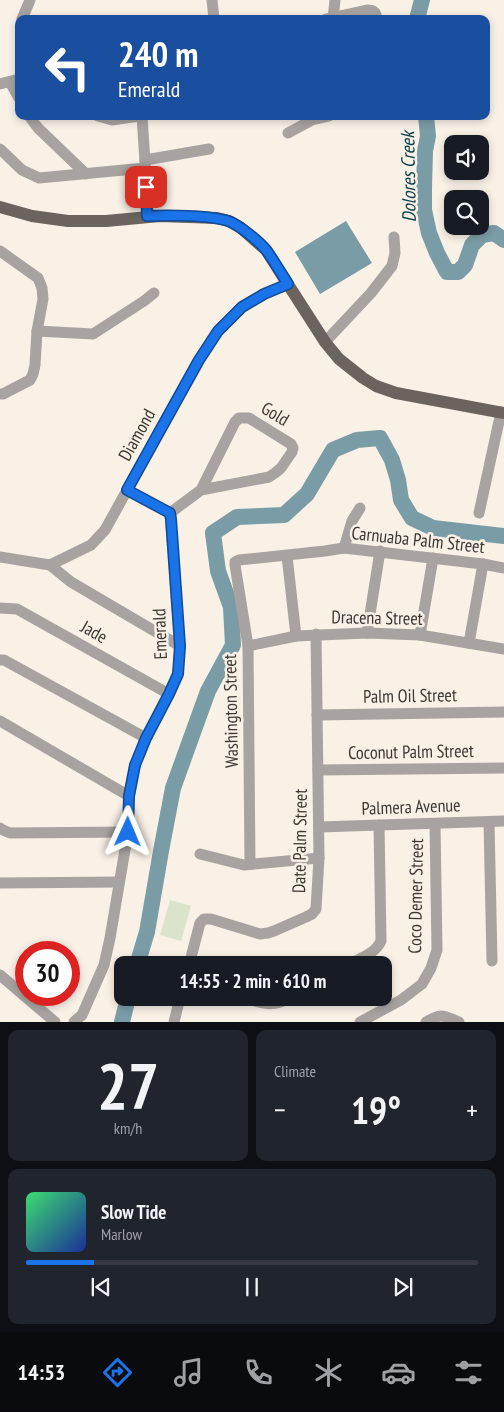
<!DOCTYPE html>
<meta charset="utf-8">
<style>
body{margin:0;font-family:"PT Sans Narrow",sans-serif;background:#20242c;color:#f1f3f6;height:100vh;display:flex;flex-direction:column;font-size:19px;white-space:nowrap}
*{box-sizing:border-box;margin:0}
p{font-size:16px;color:#9ea1a6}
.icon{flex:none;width:28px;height:28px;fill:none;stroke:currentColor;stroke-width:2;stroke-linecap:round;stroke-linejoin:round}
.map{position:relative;height:1022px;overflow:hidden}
.panel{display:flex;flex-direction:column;gap:8px;padding:8px;background:#0d0f14;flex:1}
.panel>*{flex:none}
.top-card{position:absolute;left:15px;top:15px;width:475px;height:105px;border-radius:10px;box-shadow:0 2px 8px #0003;background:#1a4fa0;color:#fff;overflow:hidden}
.tools{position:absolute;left:444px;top:135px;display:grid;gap:10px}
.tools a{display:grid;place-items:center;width:45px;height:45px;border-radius:10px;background:#171b24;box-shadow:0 2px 8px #0003;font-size:25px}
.speed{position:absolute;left:15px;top:941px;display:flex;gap:10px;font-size:25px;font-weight:700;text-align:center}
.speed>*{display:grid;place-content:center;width:65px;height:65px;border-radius:50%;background:#171b24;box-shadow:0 2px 8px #0003;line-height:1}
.speed .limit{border:8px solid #d22;background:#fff;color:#111}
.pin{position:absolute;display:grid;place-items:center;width:42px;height:42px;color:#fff;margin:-21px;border-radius:10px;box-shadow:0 2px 8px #0006}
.me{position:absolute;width:55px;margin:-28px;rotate:1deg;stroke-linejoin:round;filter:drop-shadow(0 0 4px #0008)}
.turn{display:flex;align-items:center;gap:18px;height:105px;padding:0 20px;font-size:22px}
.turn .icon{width:65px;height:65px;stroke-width:2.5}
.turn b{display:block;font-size:35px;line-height:42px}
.big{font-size:38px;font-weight:700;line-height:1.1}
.panel .widget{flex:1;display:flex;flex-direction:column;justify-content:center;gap:8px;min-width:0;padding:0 18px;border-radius:10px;background:#20242c}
.panel .dial{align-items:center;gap:0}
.dial b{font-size:65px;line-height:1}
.song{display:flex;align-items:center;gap:15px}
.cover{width:60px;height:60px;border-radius:8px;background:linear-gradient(135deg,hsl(140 70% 55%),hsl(230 70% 35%))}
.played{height:5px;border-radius:2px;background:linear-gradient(90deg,#1a73e8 15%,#363941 15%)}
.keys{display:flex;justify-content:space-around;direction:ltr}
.heat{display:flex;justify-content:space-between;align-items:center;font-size:28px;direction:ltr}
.panel .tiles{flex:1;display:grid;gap:8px;grid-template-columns:1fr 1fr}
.widget:last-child{grid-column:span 2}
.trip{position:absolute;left:114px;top:956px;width:278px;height:50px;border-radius:10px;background:#171b24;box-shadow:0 2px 8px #0003;font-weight:700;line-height:50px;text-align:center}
.dock{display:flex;height:80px;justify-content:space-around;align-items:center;background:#090b0e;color:#9ea1a6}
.dock .icon{width:35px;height:35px}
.dock .active{color:#1a73e8}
.dock b{font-size:22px;color:#f1f3f6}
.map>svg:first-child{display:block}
.green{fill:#dae4cb}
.water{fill:#7a9ca7}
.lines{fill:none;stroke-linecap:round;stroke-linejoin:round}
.river{stroke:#7a9ca7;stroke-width:16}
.street{stroke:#a8a3a0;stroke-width:11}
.primary{stroke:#6b635d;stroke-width:12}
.route-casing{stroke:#114b97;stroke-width:12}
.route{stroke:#1a73e8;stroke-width:9}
.labels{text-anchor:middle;stroke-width:5;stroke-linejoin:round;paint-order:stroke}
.street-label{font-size:18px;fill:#3b3733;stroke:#f9f0e6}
.water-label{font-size:19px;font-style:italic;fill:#0e414e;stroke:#f9f0e6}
</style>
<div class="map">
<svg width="504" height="1022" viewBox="0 0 504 1022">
<rect width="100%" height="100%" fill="#f9f0e6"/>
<polygon class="green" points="170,900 191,906 181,941 160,935"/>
<polygon class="water" points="346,221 372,263 320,294 295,252"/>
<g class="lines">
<g class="river">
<polyline points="417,19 422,0"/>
<polyline points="426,116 428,136 425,151 424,188 424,210 429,233 437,253 447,272 458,272 465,265 472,245 482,235 494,233 504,240"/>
<polyline points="137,965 147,932 161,851 173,788 208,691 233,645 231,607 218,571 213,533 237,517 284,515 307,494 333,450 357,440 380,438 392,460 398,480 401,500 412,518 433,528 504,536"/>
<polyline points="122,1022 128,998"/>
</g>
<g class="street">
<polyline points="212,0 214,19"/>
<polyline points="22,19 30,0"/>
<path d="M 326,19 L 367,10 C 374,10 376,12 377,19"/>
<polyline points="333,19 335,0"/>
<polyline points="10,82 19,98"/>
<polyline points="0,84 19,79"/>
<polyline points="29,116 38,128 86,174"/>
<polyline points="98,116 112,120 139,116"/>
<polyline points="142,116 148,208 147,216"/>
<polyline points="288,133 312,120 329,116"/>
<polyline points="0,149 22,170 39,178 145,168"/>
<polyline points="145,160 209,149"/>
<polyline points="0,251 38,278 42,288 43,299 37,331 35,365 33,374 30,380 3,394 0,394"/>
<polyline points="37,331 93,334 144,301 154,293"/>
<polyline points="325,342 371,293 392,266 395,253 394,237"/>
<polyline points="170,513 201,490 269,477 275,473 281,468 292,452 293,448 291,444 249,418 239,418 235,422 201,490"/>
<polyline points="479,513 501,412"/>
<polyline points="344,548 352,521 360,508"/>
<polyline points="287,556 296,636"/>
<polyline points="0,557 50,565 91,545 105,530 199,360 218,331 242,307 264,294 288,284"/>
<polyline points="50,565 71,582 180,646"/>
<polyline points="0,608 17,609 169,694"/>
<polyline points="367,633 380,551"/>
<polyline points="420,635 433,558"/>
<polyline points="469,643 483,564"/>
<polyline points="248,646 296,636 367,633 420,635 504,649"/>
<polyline points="0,660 4,660 146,738"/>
<polyline points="317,715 504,712"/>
<polyline points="0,721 129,796"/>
<polyline points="318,770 504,768"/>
<polyline points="489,822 492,961"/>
<polyline points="319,827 504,821"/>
<polyline points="0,828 3,830 10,833 128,832"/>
<polyline points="200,854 244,865 319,858"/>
<polyline points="250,864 248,646 235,565 235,562 239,560 325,551 344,548 483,564 504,568"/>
<polyline points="0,883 119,882"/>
<polyline points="189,965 200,923 204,919 211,919 260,934 268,933 274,931 306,917 312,914 316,909 319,858 316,634"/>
<path d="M 348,965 C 360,958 375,954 381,941 L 379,825"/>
<polyline points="0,975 55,1022"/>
<path d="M 244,998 C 263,1003 271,1008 290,998"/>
<polyline points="74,1022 82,1015 104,965 110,938 128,832 129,796 135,765 146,738 169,694 178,674 180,646 170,513 127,490"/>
<polyline points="174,1022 180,998"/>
<polyline points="360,1022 401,1000 422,984 431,968 437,950 435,824"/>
<path d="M 426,1022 C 442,1013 442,1015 459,1022"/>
</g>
<polyline class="primary" points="0,207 32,216 68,221 106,221 160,216 217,218 229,221 241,228 266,250 325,342 339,359 363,378 376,386 396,393 504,413"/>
</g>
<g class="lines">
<defs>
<path id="route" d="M 128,832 L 129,796 L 135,765 L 146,738 L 169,694 L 178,674 L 180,646 L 171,519 L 170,513 L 127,490 L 199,360 L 218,331 L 242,307 L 264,294 L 288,284 C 281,273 274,261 267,251 C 260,242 238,224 228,221 C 209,215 167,215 147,216 L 146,187"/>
</defs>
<use href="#route" class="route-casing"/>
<use href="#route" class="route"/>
</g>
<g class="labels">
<g class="street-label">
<text transform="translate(275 414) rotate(31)" y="6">Gold</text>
<text transform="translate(137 435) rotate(-61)" y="6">Diamond</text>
<text transform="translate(418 540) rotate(6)" y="6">Carnuaba Palm Street</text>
<text transform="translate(377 618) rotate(1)" y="6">Dracena Street</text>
<text transform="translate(94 632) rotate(29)" y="6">Jade</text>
<text transform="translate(160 634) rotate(-92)" y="6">Emerald</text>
<text transform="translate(410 696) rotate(-1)" y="6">Palm Oil Street</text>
<text transform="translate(231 711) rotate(-91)" y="6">Washington Street</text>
<text transform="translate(411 752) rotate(-1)" y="6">Coconut Palm Street</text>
<text transform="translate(411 807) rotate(-2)" y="6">Palmera Avenue</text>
<text transform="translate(300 841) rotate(-89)" y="6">Date Palm Street</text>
<text transform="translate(416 896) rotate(-89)" y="6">Coco Demer Street</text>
</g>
<g class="water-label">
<text transform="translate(408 177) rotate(-91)" y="7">Dolores Creek</text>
</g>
</g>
</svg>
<div class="tools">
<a><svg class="icon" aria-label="sound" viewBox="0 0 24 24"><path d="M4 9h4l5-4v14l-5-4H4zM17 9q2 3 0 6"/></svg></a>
<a><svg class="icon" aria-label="search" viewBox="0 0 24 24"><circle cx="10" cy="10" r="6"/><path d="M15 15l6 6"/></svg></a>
</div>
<div class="speed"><div class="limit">30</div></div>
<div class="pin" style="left:146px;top:187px;background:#d93025"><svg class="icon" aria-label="arrive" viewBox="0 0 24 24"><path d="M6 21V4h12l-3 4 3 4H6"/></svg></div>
<svg class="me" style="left:128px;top:832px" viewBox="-20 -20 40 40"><path d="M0-17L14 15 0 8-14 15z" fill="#1a73e8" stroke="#fff" stroke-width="4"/></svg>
<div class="trip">14:55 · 2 min · 610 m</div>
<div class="top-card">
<div class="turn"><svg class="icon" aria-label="left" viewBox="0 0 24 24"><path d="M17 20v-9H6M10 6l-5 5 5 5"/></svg><div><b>240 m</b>Emerald</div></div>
</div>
</div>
<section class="panel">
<div class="tiles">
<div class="widget dial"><b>27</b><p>km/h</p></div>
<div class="widget"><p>Climate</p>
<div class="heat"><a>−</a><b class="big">19°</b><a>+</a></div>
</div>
<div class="widget">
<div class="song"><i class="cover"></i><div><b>Slow Tide</b><p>Marlow</p></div></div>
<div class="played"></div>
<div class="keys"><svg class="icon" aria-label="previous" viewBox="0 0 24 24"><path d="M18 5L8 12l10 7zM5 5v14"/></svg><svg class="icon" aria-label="pause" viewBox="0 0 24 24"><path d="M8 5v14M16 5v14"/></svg><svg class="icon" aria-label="next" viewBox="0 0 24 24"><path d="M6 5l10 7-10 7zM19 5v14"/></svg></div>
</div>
</div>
</section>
<nav class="dock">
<b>14:53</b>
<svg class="icon active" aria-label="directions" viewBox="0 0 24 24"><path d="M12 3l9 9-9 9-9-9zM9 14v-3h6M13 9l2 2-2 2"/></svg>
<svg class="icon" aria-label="music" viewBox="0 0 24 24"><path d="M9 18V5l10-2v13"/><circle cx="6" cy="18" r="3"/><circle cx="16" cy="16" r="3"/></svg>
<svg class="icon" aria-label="phone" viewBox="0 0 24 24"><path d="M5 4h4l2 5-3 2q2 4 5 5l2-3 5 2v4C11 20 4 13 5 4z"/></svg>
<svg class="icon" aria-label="climate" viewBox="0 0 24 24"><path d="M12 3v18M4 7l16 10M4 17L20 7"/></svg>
<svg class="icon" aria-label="car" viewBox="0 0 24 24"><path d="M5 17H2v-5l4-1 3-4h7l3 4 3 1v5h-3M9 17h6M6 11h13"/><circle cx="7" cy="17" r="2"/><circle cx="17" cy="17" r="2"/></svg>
<svg class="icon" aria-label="filters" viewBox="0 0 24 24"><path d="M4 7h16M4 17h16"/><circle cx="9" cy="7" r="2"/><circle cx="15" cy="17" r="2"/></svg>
</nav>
